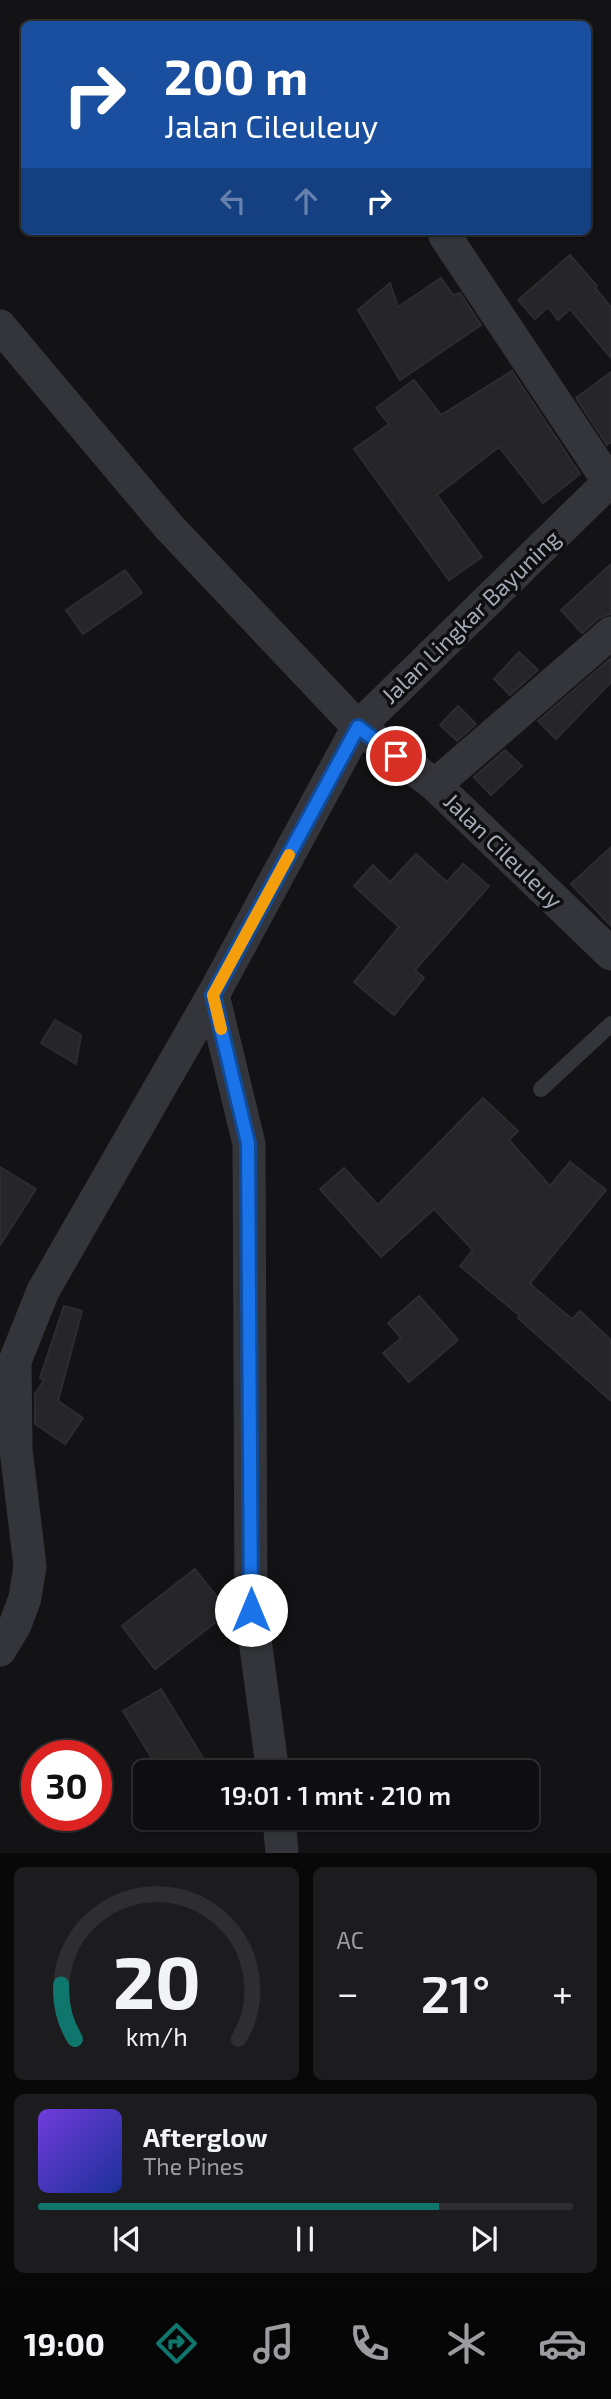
<!DOCTYPE html>
<html lang="id">
<meta charset="utf-8">
<style>
body{margin:0;font-family:"Exo 2",sans-serif;background:#1c1c1e;color:#f1f3f6;height:100vh;display:flex;flex-direction:column;font-size:26px;white-space:nowrap}
*{box-sizing:border-box;margin:0}
p{font-size:23px;color:#9b9c9f}
.icon{flex:none;width:38px;height:38px;fill:none;stroke:currentColor;stroke-width:2;stroke-linecap:round;stroke-linejoin:round}
.map{position:relative;height:1853px;overflow:hidden}
.drawer{display:flex;flex-direction:column;gap:14px;padding:14px;background:#080809;flex:1}
.drawer>*{flex:none}
.guide{position:absolute;left:21px;top:21px;width:570px;height:214px;border-radius:10px;box-shadow:0 2px 5px #0004,0 0 0 2px #2e2e30;background:#1a4fa0;color:#fff;overflow:hidden}
.speed{position:absolute;left:21px;top:1740px;display:flex;gap:14px;font-size:35px;font-weight:700;text-align:center}
.speed>*{display:grid;place-content:center;width:91px;height:91px;border-radius:50%;background:#0e0e10;box-shadow:0 2px 5px #0004,0 0 0 2px #2e2e30;line-height:1}
.speed .limit{border:10px solid #d22;background:#fff;color:#111}
.pin{position:absolute;display:grid;place-items:center;width:60px;height:60px;color:#fff;margin:-30px;border:4px solid #fff;border-radius:50%;box-shadow:0 2px 7px #0007}
.me{position:absolute;width:77px;margin:-38px;rotate:0deg;stroke-linejoin:round;filter:drop-shadow(0 0 5px #0008)}
.turn{display:flex;align-items:center;gap:24px;height:147px;padding:0 28px;font-size:32px}
.turn .icon{width:91px;height:91px;stroke-width:2.5}
.turn b{display:block;font-size:49px;line-height:60px}
.lanes{display:flex;align-items:center;height:66px;padding:0 28px;background:#0003;justify-content:center;gap:35px;direction:ltr}
.lanes .off{opacity:.35}
.big{font-size:52px;font-weight:600;line-height:1.1}
.drawer .widget{flex:1;display:flex;flex-direction:column;justify-content:center;gap:10px;min-width:0;padding:0 24px;border-radius:10px;background:#1c1c1e}
.drawer .dial{align-items:center;gap:0}
.dial svg{height:182px;overflow:visible;fill:none;stroke:#2e2e30;stroke-width:7;stroke-linecap:round;text-anchor:middle}
.dial text{fill:#f1f3f6;stroke:none}
.song{display:flex;align-items:center;gap:21px}
.cover{width:84px;height:84px;border-radius:10px;background:linear-gradient(135deg,hsl(260 70% 55%),hsl(230 70% 35%))}
.played{height:7px;border-radius:4px;background:linear-gradient(90deg,#0f766e 75%,#2e2e30 75%)}
.keys{display:flex;justify-content:space-around;direction:ltr}
.heat{display:flex;justify-content:space-between;align-items:center;font-size:38px;direction:ltr}
.drawer .tiles{flex:1;display:grid;gap:14px;grid-template-columns:1fr 1fr}
.widget:last-child{grid-column:span 2}
.trip{position:absolute;left:133px;top:1760px;width:406px;height:70px;border-radius:10px;background:#0e0e10;box-shadow:0 2px 5px #0004,0 0 0 2px #2e2e30;font-weight:600;line-height:70px;text-align:center}
.dock{display:flex;height:112px;justify-content:space-around;align-items:center;background:#060606;color:#9b9c9f}
.dock .icon{width:49px;height:49px}
.dock .on{color:#0f766e}
.dock b{font-size:32px;color:#f1f3f6}
.map>svg:first-child{display:block}
.building{fill:#262629;stroke:#2d2d31;stroke-width:2}
.lines{fill:none;stroke-linecap:round;stroke-linejoin:round}
.lane{stroke:#34353a;stroke-width:16}
.street{stroke:#34353a;stroke-width:33}
.route-casing{stroke:#114b97;stroke-width:18}
.route{stroke:#1a73e8;stroke-width:12}
.slow{stroke:#f59e0b;stroke-width:12}
.labels{text-anchor:middle;stroke-width:7;stroke-linejoin:round;paint-order:stroke}
.street-label{font-size:23px;fill:#a4aab6;stroke:#0e0e10}
</style>
<div class="map">
<svg width="611" height="1853" viewBox="0 0 611 1853">
<rect width="100%" height="100%" fill="#131315"/>
<g class="building">
<polygon points="570,255 597,286 595,288 611,307 611,358 570,309 558,320 548,307 535,319 518,300"/>
<polygon points="441,278 453,295 460,293 481,325 400,380 358,310 390,283 398,307"/>
<polygon points="512,371 580,474 543,503 499,447 437,495 482,557 449,580 354,449 389,424 376,408 414,380 441,415"/>
<polygon points="611,372 611,442 607,445 576,398"/>
<polygon points="611,564 611,614 599,618 582,633 561,610"/>
<polygon points="125,570 142,593 83,634 66,610"/>
<polygon points="519,652 538,670 510,695 494,679"/>
<polygon points="611,658 611,682 556,739 538,721"/>
<polygon points="458,706 476,724 457,741 440,725"/>
<polygon points="505,750 522,766 491,795 474,777"/>
<polygon points="611,847 611,926 571,884"/>
<polygon points="416,854 447,882 463,864 489,886 415,970 424,978 394,1015 354,982 399,927 354,886 373,865 390,882"/>
<polygon points="55,1020 81,1035 76,1064 41,1043"/>
<polygon points="483,1098 518,1131 509,1140 550,1186 570,1162 606,1190 531,1282 531,1285 572,1319 580,1311 611,1340 611,1401 518,1318 520,1316 460,1266 473,1250 434,1209 381,1257 320,1189 344,1168 378,1205"/>
<polygon points="0,1167 36,1189 0,1245"/>
<polygon points="419,1296 458,1340 409,1382 383,1353 401,1338 388,1323"/>
<polygon points="64,1306 82,1311 58,1401 83,1418 65,1444 35,1424 35,1394 44,1380 40,1378"/>
<polygon points="195,1569 229,1612 155,1669 122,1626"/>
<polygon points="161,1689 212,1773 161,1773 123,1711"/>
</g>
<g class="lines">
<polyline class="lane" points="541,1089 611,1024"/>
<g class="street">
<polyline points="445,236 609,482"/>
<polyline points="0,326 169,527 358,727 435,785 611,954"/>
<polyline points="435,785 611,633"/>
<polyline points="0,1650 15,1625 25,1598 30,1566 16,1449 15,1361 43,1291 213,995"/>
<polyline points="273,1773 251,1610 249,1144 213,995 358,727 611,480"/>
<polyline points="279,1818 282,1853"/>
</g>
</g>
<g class="lines">
<defs>
<polyline id="route" points="251,1610 248,1143 213,995 358,727 396,756"/>
</defs>
<use href="#route" class="route-casing"/>
<use href="#route" class="route"/>
<polyline class="slow" points="221,1029 213,995 289,855"/>
</g>
<g class="labels">
<g class="street-label">
<text transform="translate(471 617) rotate(-44)" y="8">Jalan Lingkar Bayuning</text>
<text transform="translate(503 851) rotate(44)" y="8">Jalan Cileuleuy</text>
</g>
</g>
</svg>
<div class="speed"><div class="limit">30</div></div>
<div class="pin" style="left:396px;top:756px;background:#d93025"><svg class="icon" aria-label="arrive" viewBox="0 0 24 24"><path d="M6 21V4h12l-3 4 3 4H6"/></svg></div>
<svg class="me" style="left:251px;top:1610px" viewBox="-20 -20 40 40"><circle r="19" fill="#fff"/><path d="M0-13L10 11 0 6-10 11z" fill="#1a73e8"/></svg>
<div class="trip">19:01 · 1 mnt · 210 m</div>
<div class="guide">
<div class="turn"><svg class="icon" aria-label="right" viewBox="0 0 24 24"><path d="M7 20v-9h11M14 6l5 5-5 5"/></svg><div><b>200 m</b>Jalan Cileuleuy</div></div>
<div class="lanes"><svg class="icon off" aria-label="left" viewBox="0 0 24 24"><path d="M17 20v-9H6M10 6l-5 5 5 5"/></svg><svg class="icon off" aria-label="ahead" viewBox="0 0 24 24"><path d="M12 20V5M6 11l6-6 6 6"/></svg><svg class="icon" aria-label="right" viewBox="0 0 24 24"><path d="M7 20v-9h11M14 6l5 5-5 5"/></svg></div>
</div>
</div>
<section class="drawer">
<div class="tiles">
<div class="widget dial"><svg viewBox="0 0 100 80">
<path d="M14 69A42 42 0 1 1 86 69"/>
<path d="M14 69A42 42 0 0 1 8 45" stroke="#0f766e"/>
<text x="50" y="56" font-size="32" font-weight="700">20</text>
<text x="50" y="72" font-size="11">km/h</text>
</svg></div>
<div class="widget"><p>AC</p>
<div class="heat"><a>−</a><b class="big">21°</b><a>+</a></div>
</div>
<div class="widget">
<div class="song"><i class="cover"></i><div><b>Afterglow</b><p>The Pines</p></div></div>
<div class="played"></div>
<div class="keys"><svg class="icon" aria-label="previous" viewBox="0 0 24 24"><path d="M18 5L8 12l10 7zM5 5v14"/></svg><svg class="icon" aria-label="pause" viewBox="0 0 24 24"><path d="M8 5v14M16 5v14"/></svg><svg class="icon" aria-label="next" viewBox="0 0 24 24"><path d="M6 5l10 7-10 7zM19 5v14"/></svg></div>
</div>
</div>
</section>
<nav class="dock">
<b>19:00</b>
<svg class="icon on" aria-label="directions" viewBox="0 0 24 24"><path d="M12 3l9 9-9 9-9-9zM9 14v-3h6M13 9l2 2-2 2"/></svg>
<svg class="icon" aria-label="music" viewBox="0 0 24 24"><path d="M9 18V5l10-2v13"/><circle cx="6" cy="18" r="3"/><circle cx="16" cy="16" r="3"/></svg>
<svg class="icon" aria-label="phone" viewBox="0 0 24 24"><path d="M5 4h4l2 5-3 2q2 4 5 5l2-3 5 2v4C11 20 4 13 5 4z"/></svg>
<svg class="icon" aria-label="climate" viewBox="0 0 24 24"><path d="M12 3v18M4 7l16 10M4 17L20 7"/></svg>
<svg class="icon" aria-label="car" viewBox="0 0 24 24"><path d="M5 17H2v-5l4-1 3-4h7l3 4 3 1v5h-3M9 17h6M6 11h13"/><circle cx="7" cy="17" r="2"/><circle cx="17" cy="17" r="2"/></svg>
</nav>
